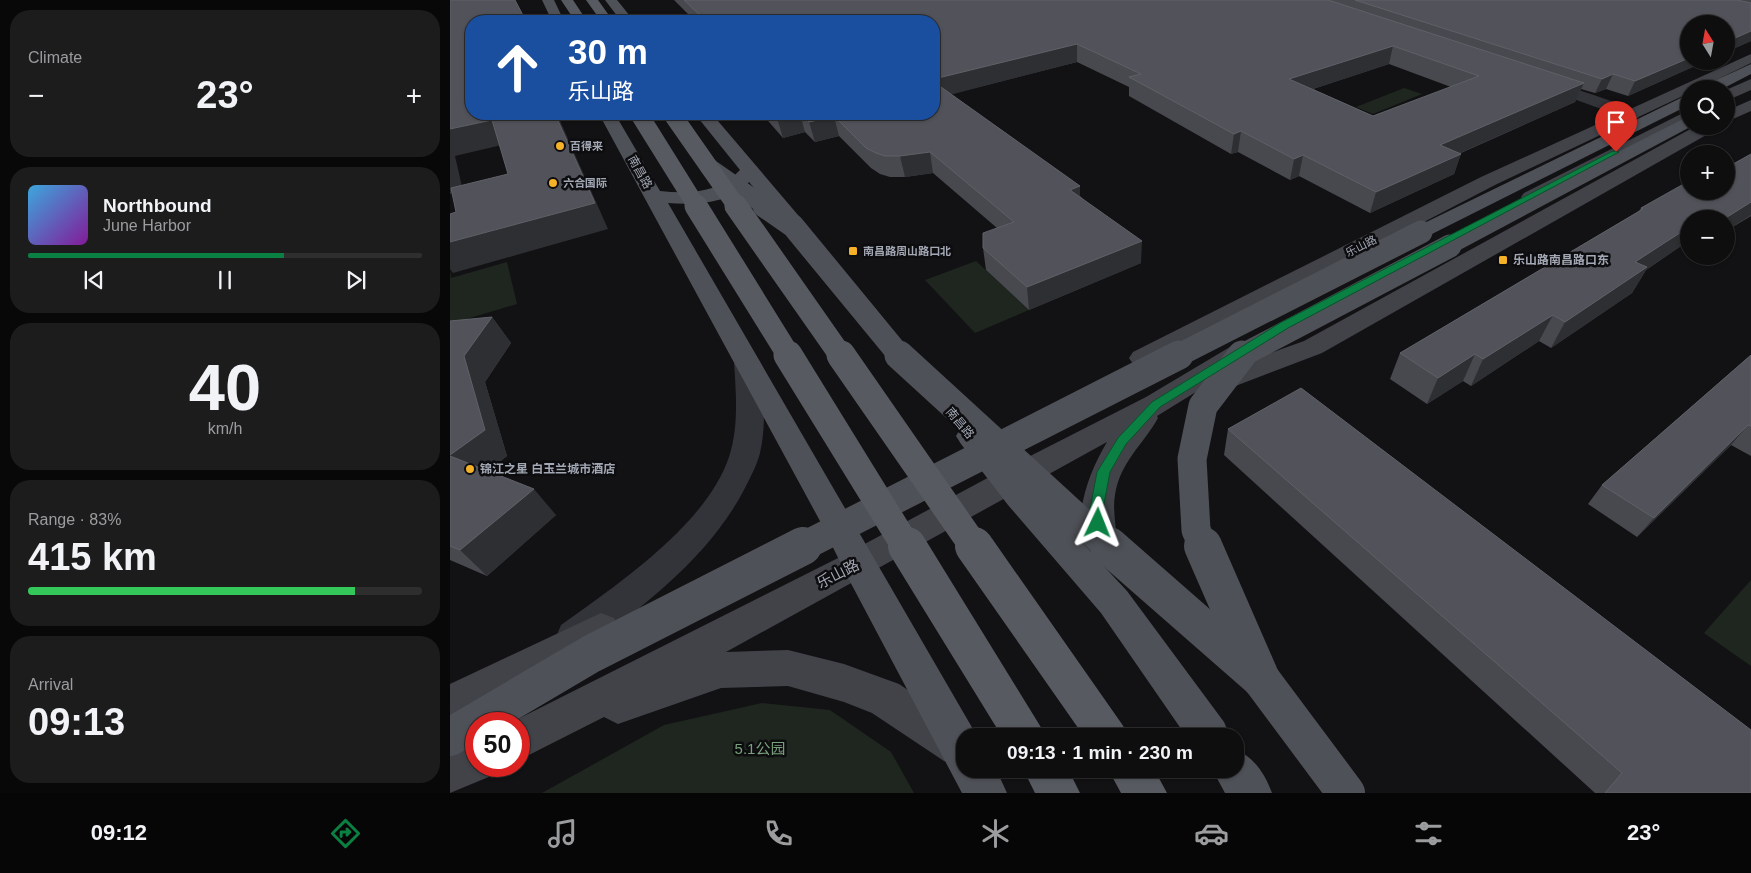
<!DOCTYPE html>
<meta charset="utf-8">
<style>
body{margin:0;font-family:Helvetica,"Noto Sans SC",sans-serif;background:#1c1c1d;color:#f1f3f6;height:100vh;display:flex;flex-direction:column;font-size:19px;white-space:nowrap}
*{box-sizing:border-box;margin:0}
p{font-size:16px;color:#9b9c9e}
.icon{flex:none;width:28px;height:28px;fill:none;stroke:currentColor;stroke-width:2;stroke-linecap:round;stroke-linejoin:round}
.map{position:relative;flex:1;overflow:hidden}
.panel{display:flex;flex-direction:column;gap:10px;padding:10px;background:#080808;width:450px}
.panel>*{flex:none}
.guide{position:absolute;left:15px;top:15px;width:475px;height:105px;border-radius:20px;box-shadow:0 1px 4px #0004,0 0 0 1px #2e2e2f;background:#1a4fa0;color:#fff;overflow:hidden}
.needle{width:32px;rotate:349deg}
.controls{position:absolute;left:1230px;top:15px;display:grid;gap:10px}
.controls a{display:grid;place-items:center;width:55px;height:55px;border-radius:50%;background:#0e0e0f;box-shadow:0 1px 4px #0004,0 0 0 1px #2e2e2f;font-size:25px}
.speed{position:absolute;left:15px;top:712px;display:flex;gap:10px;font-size:25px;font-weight:700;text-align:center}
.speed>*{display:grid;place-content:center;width:65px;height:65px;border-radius:50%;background:#0e0e0f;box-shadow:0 1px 4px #0004,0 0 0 1px #2e2e2f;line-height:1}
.speed .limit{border:8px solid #d22;background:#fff;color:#111}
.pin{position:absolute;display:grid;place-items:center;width:42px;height:42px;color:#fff;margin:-51px -21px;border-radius:50% 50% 50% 0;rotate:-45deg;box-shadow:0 0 5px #0007}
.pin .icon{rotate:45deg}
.me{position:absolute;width:55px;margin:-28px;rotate:2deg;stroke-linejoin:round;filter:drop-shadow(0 0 4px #0008)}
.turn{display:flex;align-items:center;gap:18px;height:105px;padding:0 20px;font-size:22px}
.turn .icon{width:65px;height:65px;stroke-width:2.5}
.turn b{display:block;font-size:35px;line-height:42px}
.big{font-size:38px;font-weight:800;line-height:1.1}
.panel .tile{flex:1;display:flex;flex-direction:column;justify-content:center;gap:8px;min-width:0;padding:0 18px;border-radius:20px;background:#1c1c1d}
.panel .dial{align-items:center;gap:0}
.dial b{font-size:65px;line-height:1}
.song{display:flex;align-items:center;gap:15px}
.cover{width:60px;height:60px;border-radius:8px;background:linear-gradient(135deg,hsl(200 70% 55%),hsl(290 70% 35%))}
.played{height:5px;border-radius:2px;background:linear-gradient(90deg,#0b8043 65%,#2e2e2f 65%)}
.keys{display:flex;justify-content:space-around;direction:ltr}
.heat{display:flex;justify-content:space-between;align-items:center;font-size:28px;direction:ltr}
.charge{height:8px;border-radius:4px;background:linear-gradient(90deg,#34c759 83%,#2e2e2f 0)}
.trip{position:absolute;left:506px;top:728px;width:288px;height:50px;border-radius:20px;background:#0e0e0f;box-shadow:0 1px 4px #0004,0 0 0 1px #2e2e2f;font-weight:800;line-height:50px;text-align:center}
.dock{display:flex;height:80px;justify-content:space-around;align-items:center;background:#060606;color:#9b9c9e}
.dock .icon{width:35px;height:35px}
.dock .active{color:#0b8043}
.dock b{font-size:22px;color:#f1f3f6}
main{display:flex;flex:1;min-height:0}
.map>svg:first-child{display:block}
.green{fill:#1e261f}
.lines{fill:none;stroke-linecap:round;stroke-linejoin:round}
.minor{fill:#333439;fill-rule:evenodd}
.tertiary{fill:#333439;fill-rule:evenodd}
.secondary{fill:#414349;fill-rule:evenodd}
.primary{fill:#4f5158;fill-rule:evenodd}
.trunk{fill:#575a61;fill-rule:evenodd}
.primary-bridge-far3{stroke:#4f5158;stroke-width:18}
.primary-bridge-far2{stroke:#4f5158;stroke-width:23}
.primary-bridge-far1{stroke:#4f5158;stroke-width:29}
.primary-bridge{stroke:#4f5158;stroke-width:38}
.trunk-bridge-far3{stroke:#575a61;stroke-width:18}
.trunk-bridge-far2{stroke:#575a61;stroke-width:23}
.trunk-bridge-far1{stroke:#575a61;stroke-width:29}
.trunk-bridge{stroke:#575a61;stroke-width:38}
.wall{fill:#48494f;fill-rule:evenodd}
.shaded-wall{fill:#2e2f33}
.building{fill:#52535a;stroke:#5e6168;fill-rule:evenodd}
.route{fill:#0b8043;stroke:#07532c}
.poi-dot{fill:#f5b229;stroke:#0d0d0f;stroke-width:2}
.labels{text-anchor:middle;stroke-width:5;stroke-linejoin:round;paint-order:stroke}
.far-poi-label{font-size:11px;font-weight:bold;fill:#a3a8b5;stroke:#0d0d0f;text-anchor:start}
.far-street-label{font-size:11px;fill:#a3a8b5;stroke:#0d0d0f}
.street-label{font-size:12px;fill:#a3a8b5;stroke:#0d0d0f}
.poi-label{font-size:12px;font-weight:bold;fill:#a3a8b5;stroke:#0d0d0f;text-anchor:start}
.near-street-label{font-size:15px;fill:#a3a8b5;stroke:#0d0d0f}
.near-park-label{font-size:15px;fill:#79a07c;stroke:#0d0d0f}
</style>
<main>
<section class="panel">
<div class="tile"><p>Climate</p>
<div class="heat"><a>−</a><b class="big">23°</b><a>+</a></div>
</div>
<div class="tile">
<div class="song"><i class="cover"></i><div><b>Northbound</b><p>June Harbor</p></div></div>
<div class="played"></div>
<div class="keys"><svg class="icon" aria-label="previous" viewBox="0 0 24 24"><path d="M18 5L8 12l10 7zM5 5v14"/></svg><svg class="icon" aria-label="pause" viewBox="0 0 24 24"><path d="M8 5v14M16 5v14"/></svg><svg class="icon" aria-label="next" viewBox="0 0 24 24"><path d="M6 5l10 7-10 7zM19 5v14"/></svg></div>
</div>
<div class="tile dial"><b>40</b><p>km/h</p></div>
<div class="tile"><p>Range · 83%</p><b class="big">415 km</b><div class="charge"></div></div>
<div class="tile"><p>Arrival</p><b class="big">09:13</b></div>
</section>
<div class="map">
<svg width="1301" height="793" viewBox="0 0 1301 793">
<rect width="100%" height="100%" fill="#121214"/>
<g class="green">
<polygon points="954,88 972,94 923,114 906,107"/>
<polygon points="526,261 579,310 525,333 475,280"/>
<polygon points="57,262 67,304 0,324 0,270 1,278"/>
<polygon points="1301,580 1301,666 1254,633"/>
<polygon points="312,703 380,710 441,752 464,793 92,793 214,725"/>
</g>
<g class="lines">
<polygon class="minor" points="1093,78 1188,110 1190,114 1188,118 1176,118 1088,86 1085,83 1088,80"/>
<path class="tertiary" d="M 297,353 L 306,356 L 310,362 C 313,392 317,423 310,453 C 307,465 301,476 295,488 C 260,556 197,603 137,649 L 124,654 L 111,649 L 106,637 L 111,625 C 168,584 256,525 279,457 C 289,427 286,393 284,362 L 288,356 Z"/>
<g class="secondary">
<polygon points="1283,0 1301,0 1301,7 1285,3"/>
<polygon points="1301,54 1301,63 1248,89 1239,89 1239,93 1045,185 701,364 692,367 683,364 679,358 683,352 1031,177"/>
<polygon points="1301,79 1301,90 1276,101 1276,90"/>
<polygon points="1301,100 1301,111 1276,122 1276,111"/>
<polygon points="1239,110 1239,122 1088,201 1074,201 1071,197 1074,193"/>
<path d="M 1246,126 L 1267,126 L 1265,130 L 872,353 L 775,390 L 765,392 L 754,387 L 707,416 L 708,418 C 693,445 670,462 665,495 C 661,517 672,543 663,563 L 651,567 L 639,563 C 620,524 636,477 657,442 L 276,652 L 338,650 L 394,664 L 449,684 L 522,733 L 524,736 L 515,736 L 515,765 L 508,767 L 494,761 L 422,713 L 394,702 L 338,686 L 271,688 L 168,724 L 154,717 L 69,760 L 69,724 L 58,724 L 396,554 L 545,474 L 696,397 L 785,344 L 794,342 L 803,344 L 807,350 L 803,356 L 790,364 L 854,341 Z"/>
<polygon points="151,613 164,618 169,630 164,642 0,724 0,684"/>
<polygon points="26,740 26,766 45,766 41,776 0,793 0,751"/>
</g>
<g class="primary">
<polygon points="92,0 104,0 114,21 102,21"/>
<polygon points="155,0 167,0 184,21 171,21"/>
<polygon points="1301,64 1301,74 1272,89 1251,89 1253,86"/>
<polygon points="1239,94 1239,105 978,236 971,238 964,236 960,232 964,228"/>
<path d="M 149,114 L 165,114 L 210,191 C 240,194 269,193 290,170 L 245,114 L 262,114 L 359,228 L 355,232 L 348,234 L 341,232 L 299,182 C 280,204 245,205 218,203 L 527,736 L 515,736 L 515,769 L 546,769 L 557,793 L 512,793 L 396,574 L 370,521 Z"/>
<polygon points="1239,116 1239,126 1242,126 1008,251 1000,253 992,251 989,246 992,241"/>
<polygon points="521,425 531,428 580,487 677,591 774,722 780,736 736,736 651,613 558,505 511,444 506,436 511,428"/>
<path d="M 785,749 C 804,757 815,774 822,793 L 775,793 L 762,769 L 785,769 Z"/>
</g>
<g class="trunk">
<polygon points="111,0 123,0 137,21 125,21"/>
<polygon points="136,0 148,0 163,21 151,21"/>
<polygon points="573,769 618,769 630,793 585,793"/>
<polygon points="658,769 704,769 717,793 671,793"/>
</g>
<polyline class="primary-bridge-far3" points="259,167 316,207"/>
<g class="primary-bridge-far2">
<polyline points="314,206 343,226 450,356"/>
<polyline points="727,356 971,232"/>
<polyline points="791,356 1000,246"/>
</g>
<g class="primary-bridge-far1">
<polyline points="449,355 660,548"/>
<polyline points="350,548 729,355"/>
<polyline points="754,548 746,530 742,459 753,406 792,355"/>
</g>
<g class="primary-bridge">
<polyline points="659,546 811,679"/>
<polyline points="753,546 811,679 896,793"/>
<polyline points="0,737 141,654 353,546"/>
</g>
<g class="trunk-bridge-far3">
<polyline points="189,114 247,207"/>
<polyline points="222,114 287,207"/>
</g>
<g class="trunk-bridge-far2">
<polyline points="246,206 339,356"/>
<polyline points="286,206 391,356"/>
</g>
<g class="trunk-bridge-far1">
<polyline points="338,355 457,548"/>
<polyline points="391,355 525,548"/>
</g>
<g class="trunk-bridge">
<polyline points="457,546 574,736"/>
<polyline points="524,546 657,736"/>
</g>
</g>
<g class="wall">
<path d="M 224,0 L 1287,0 L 1301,41 L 1276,52 L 1276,24 L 1239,61 L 1256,61 L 1178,96 L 1156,89 L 1145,93 L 1131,89 L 1125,102 L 1011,153 L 1004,174 L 920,213 L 849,176 L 840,180 L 788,152 L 781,154 L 679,96 L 679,87 L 627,62 L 501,94 L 630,196 L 691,263 L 579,310 L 536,270 L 533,248 L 547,228 L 483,173 L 455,177 L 440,177 L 430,174 L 421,168 L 389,136 L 365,142 L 355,132 L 333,138 L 312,114 L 484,114 L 484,21 L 245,21 ZM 939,64 L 1001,87 L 923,116 L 863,89 Z"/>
<polygon points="1301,154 1301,216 1276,231 1276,219 1239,219 1239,249 1231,246 1196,270 1182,293 1101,348 1089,341 1021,386 1013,381 977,404 940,379 950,353 1189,211 1191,208 1239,191"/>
<polygon points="42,317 61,343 35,382 57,456 38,471 106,515 37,576 0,560 0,321"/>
<polygon points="1301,355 1301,456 1281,445 1187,537 1138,504 1152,485"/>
<polygon points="778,429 1301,793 1145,793 774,455"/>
</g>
<g class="shaded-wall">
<polygon points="1301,31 1301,41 1276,52 1276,42"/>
<polygon points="627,44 627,62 484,99 484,79"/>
<polygon points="943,46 939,64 836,98 839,79"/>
<polygon points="1239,58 1239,61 1256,61 1178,96 1185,81"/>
<polygon points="1163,74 1156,89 1145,93 1152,79"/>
<polygon points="1134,83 1125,102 983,165 990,145"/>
<polygon points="105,114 107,114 158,229 3,273 0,269 0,242 145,203"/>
<polygon points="344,114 350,114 355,132 333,138 327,118"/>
<polygon points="384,116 389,136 365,142 359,122"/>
<polygon points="42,120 56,144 5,156 13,191 0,194 0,129"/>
<polygon points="791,131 788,152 781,154 784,134"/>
<polygon points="480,152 483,173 455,177 450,156"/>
<polygon points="1011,154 1004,174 920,213 926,192"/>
<polygon points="853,155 849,176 840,180 844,159"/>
<polygon points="630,186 630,208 620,190"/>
<polygon points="1301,202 1301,215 1276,231 1276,219 1274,219"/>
<polygon points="1239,227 1239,234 1231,246 1196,270 1182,293 1101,348 1115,322 1185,262"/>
<polygon points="692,241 691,263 579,310 577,287"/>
<polygon points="1103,315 1089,341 1021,386 1033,359"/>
<polygon points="42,317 61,343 35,382 57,456 23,482 0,457 0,455 14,356"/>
<polygon points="1025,354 1013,381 977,404 988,378"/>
<polygon points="1298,425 1281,445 1187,537 1204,518"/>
<polygon points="84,489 106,515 37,576 10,550"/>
</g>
<g class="building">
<polygon points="0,0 65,0 76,21 21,21 21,114 105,114 145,203 0,242 0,214 6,212 1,188 58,174 42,120 0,129"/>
<path d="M 234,0 L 878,0 L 1134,83 L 990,145 L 1011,154 L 926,192 L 853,155 L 844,159 L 791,131 L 784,134 L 679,77 L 691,74 L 627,44 L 484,79 L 484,21 L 256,21 ZM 943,46 L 1029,76 L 923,116 L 839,79 Z"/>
<polygon points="905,0 1287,0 1301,3 1301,31 1276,42 1276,24 1239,24 1239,58 1185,81 1163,74 1152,79"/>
<polygon points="484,82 630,186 620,190 692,241 577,287 533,248 533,233 564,222 480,152 450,156 435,156 426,153 416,148 384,116 359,122 351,114 484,114"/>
<polygon points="323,114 344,114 327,118"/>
<polygon points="1301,154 1301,202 1274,219 1239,219 1239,227 1185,262 1197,267 1115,322 1103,315 1033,359 1025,354 988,378 950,353 1193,209 1191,208 1239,181 1239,191 1276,191 1276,168"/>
<polygon points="42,317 14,356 35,430 0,455 0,321"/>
<polygon points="1301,355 1301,426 1298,425 1204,518 1152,485"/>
<polygon points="851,388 1301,730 1301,793 1155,793 1172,773 778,429"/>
<polygon points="0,456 84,489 10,550 0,546"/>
</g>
<polygon class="route" points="1163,151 1169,152 838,328 710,407 676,444 660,472 653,509 654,523 652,527 643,527 640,509 647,472 668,438 702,402 830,323"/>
<g class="poi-dot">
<circle cx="110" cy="146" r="5"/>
<circle cx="103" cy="183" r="5"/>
<rect x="398" y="246" width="10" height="10" rx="2.5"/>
<rect x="1048" y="255" width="10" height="10" rx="2.5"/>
<circle cx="20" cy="469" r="5"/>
</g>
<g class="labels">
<g class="far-poi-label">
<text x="120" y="150">百得来</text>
<text x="113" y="187">六合国际</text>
<text x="413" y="255">南昌路周山路口北</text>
</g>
<g class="far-street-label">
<text transform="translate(911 246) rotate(-27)" y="4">乐山路</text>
</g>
<g class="street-label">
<text transform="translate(190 172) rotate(61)" y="4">南昌路</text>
<text transform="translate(510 423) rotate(50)" y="4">南昌路</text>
</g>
<g class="poi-label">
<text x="1063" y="264">乐山路南昌路口东</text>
<text x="30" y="473">锦江之星 白玉兰城市酒店</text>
</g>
<g class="near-street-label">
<text transform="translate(388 574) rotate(-27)" y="5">乐山路</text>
</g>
<g class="near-park-label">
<text x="310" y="754">5.1公园</text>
</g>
</g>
</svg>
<div class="controls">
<a><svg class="needle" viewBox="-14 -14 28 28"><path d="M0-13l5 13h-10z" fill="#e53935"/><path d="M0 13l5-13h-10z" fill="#9b9c9e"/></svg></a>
<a><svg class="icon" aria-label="search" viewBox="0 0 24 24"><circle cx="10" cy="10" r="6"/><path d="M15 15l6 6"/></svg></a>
<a>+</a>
<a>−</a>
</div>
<div class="speed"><div class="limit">50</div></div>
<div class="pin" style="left:1166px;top:152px;background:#d93025"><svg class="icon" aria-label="arrive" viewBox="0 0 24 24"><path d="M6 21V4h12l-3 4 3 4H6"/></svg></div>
<svg class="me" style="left:648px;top:523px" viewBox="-20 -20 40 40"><path d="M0-17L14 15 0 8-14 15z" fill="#0b8043" stroke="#fff" stroke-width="4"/></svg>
<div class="trip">09:13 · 1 min · 230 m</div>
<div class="guide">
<div class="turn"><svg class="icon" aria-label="ahead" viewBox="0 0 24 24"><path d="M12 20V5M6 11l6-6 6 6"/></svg><div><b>30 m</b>乐山路</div></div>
</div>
</div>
</main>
<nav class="dock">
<b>09:12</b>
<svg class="icon active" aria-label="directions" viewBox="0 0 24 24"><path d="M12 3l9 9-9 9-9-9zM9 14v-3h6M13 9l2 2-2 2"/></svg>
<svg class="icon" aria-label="music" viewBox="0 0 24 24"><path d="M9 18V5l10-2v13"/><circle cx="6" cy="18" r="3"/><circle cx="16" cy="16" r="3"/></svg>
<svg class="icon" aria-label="phone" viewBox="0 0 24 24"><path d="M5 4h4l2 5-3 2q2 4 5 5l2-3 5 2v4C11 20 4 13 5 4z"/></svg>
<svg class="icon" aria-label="climate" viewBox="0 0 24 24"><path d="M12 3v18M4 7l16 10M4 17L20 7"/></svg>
<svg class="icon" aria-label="car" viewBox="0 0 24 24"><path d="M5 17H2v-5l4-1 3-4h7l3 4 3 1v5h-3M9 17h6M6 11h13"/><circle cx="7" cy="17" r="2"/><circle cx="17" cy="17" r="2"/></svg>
<svg class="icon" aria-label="filters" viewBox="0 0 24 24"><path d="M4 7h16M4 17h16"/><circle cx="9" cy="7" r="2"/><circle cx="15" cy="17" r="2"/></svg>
<b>23°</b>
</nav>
